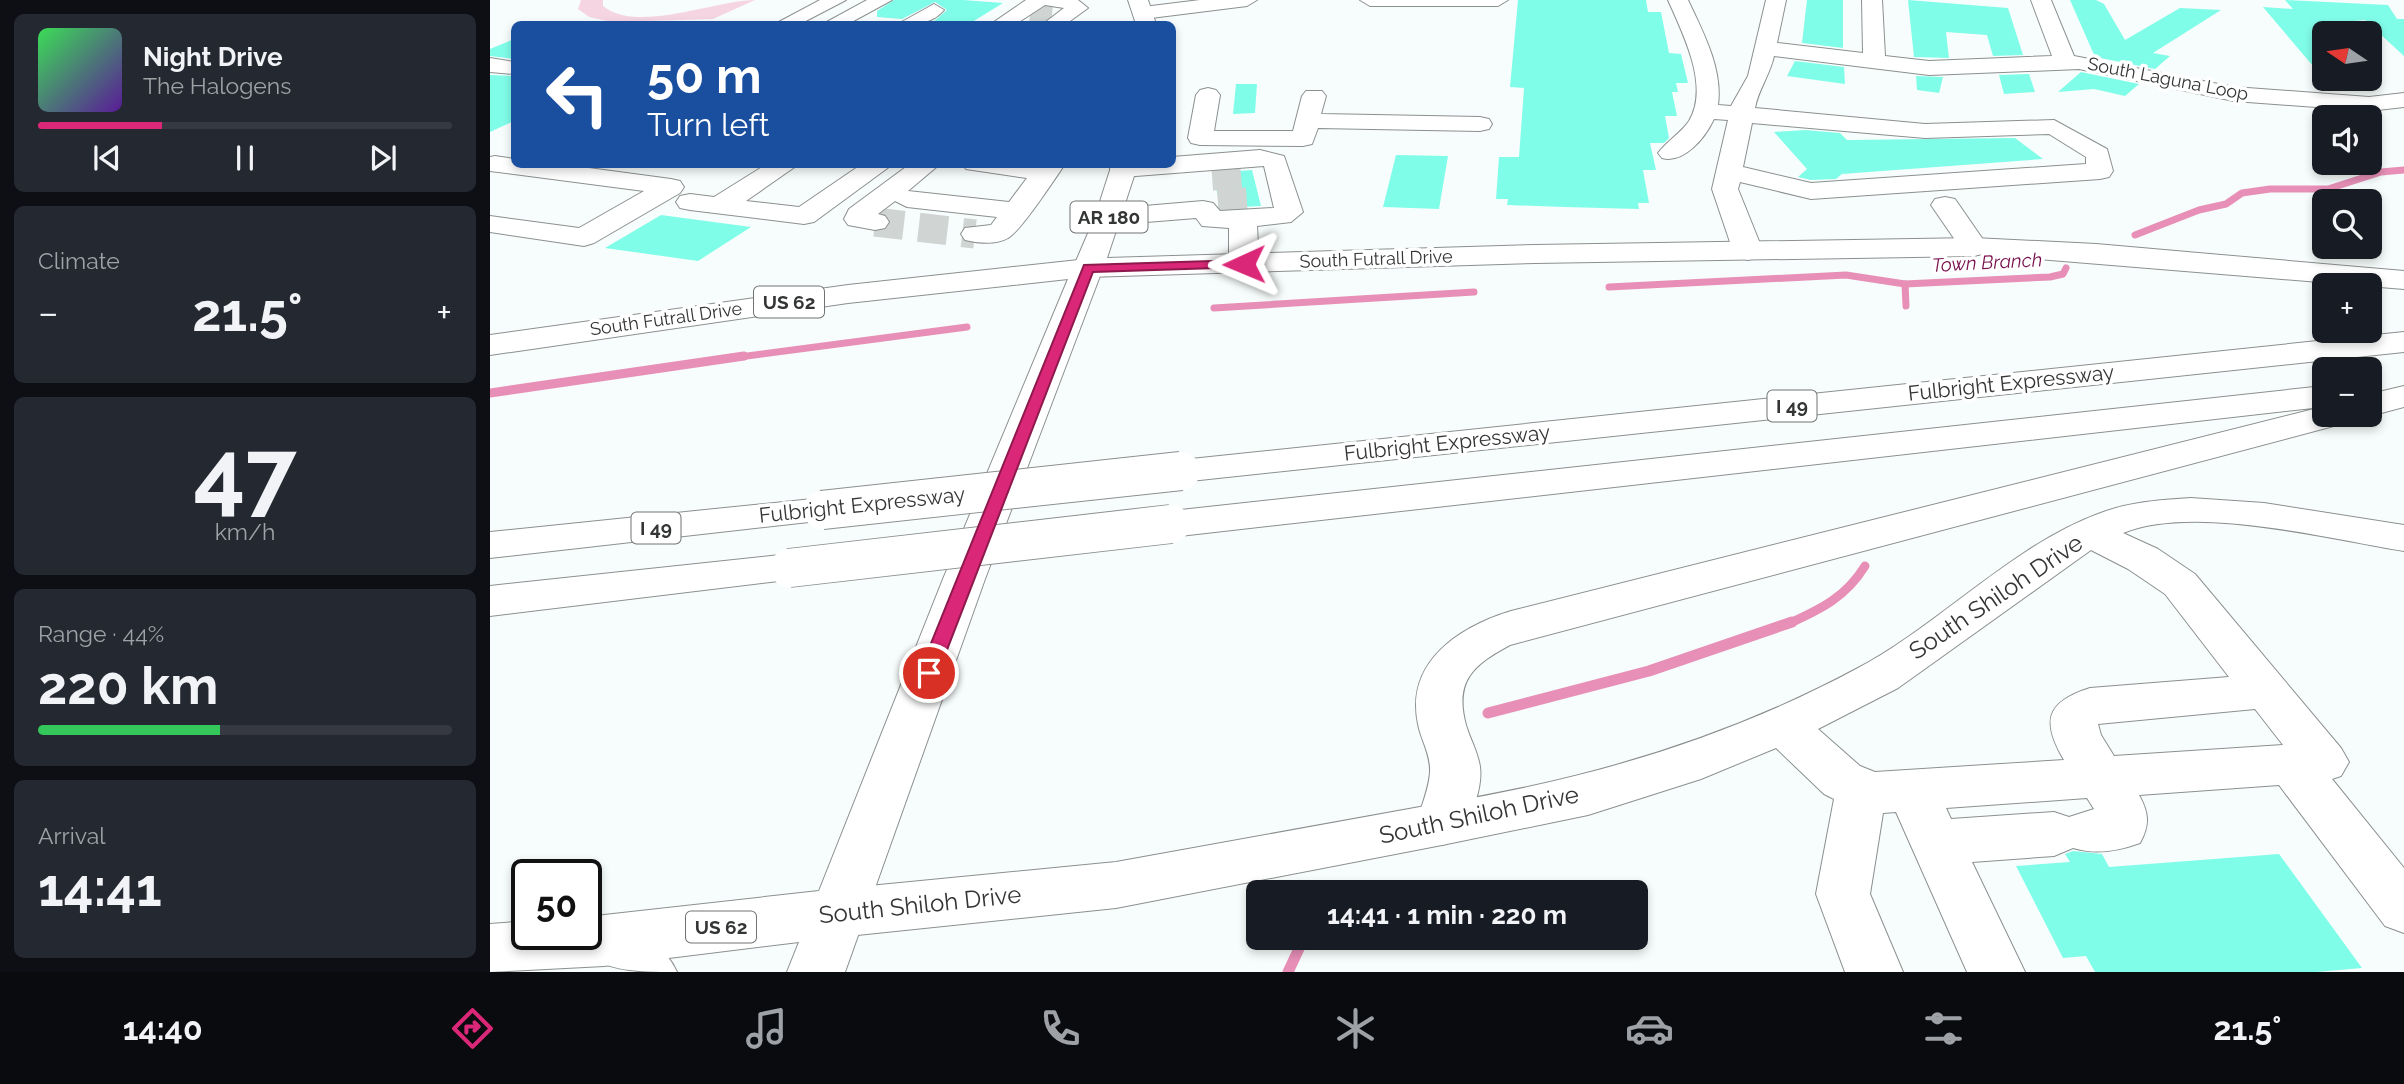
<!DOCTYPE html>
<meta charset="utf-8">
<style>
body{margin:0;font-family:Raleway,sans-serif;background:#242831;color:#f1f3f6;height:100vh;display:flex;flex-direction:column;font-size:26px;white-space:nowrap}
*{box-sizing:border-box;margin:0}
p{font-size:23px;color:#9ea1a6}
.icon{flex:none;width:38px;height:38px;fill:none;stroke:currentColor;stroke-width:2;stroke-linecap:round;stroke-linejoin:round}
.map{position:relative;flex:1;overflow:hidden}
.panel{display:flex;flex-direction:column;gap:14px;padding:14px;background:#0d0f14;width:490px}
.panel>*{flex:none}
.top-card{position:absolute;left:21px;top:21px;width:665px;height:147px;border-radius:10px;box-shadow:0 4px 10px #0003;background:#1a4fa0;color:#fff;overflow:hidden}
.needle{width:46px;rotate:283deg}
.fabs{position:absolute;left:1822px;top:21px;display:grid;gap:14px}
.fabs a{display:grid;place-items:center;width:70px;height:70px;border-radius:10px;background:#171b24;box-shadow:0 4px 10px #0003;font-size:35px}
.speed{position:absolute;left:21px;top:859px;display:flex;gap:14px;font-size:35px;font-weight:700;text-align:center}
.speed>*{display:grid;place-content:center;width:91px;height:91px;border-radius:50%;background:#171b24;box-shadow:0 4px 10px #0003;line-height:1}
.speed .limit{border:4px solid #111;border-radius:10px;background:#fff;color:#111}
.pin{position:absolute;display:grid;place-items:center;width:60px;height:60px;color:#fff;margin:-30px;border:4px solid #fff;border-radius:50%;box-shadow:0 2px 7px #0007}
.me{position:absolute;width:77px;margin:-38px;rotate:269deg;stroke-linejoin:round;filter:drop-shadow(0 0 5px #0008)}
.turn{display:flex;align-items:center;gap:24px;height:147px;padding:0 21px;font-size:32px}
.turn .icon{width:91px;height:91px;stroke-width:2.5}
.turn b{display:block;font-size:49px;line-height:60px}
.big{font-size:52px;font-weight:700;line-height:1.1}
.panel .tile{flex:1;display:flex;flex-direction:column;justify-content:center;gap:10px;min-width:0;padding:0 24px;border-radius:10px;background:#242831}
.panel .dial{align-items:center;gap:0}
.dial b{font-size:91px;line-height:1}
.song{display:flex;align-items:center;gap:21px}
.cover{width:84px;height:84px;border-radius:10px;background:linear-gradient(135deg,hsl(130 70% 55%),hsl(270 70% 35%))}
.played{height:7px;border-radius:4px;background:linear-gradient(90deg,#db2777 30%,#363941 30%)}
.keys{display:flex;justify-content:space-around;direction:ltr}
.heat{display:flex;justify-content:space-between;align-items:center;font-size:38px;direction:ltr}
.charge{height:10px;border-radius:5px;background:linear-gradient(90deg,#34c759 44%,#363941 0)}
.trip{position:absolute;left:756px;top:880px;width:402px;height:70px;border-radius:10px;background:#171b24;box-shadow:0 4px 10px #0003;font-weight:700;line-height:70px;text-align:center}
.dock{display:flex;height:112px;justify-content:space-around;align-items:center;background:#090b0e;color:#9ea1a6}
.dock .icon{width:49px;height:49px}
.dock .active{color:#db2777}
.dock b{font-size:32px;color:#f1f3f6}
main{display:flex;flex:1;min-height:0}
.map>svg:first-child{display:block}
.green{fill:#f5d5e2}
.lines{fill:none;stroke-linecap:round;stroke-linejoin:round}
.stream-far2{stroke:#e78fb7;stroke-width:7}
.stream-far1{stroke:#e78fb7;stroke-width:9}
.stream{stroke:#e78fb7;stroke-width:11}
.building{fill:#80fde9}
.minor-tunnel-far1{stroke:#d0d5d4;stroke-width:22;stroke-dasharray:22 11;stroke-linecap:butt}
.minor-tunnel{stroke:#d0d5d4;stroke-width:29;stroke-dasharray:29 15;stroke-linecap:butt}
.minor-casing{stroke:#8b908f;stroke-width:2}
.major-casing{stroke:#8b908f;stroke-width:2}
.highway-casing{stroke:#8b908f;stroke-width:2}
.minor{fill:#fff;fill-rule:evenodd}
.major{fill:#fff;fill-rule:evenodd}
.highway{fill:#fff;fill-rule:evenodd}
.highway-bridge-casing{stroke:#8b908f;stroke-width:40;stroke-linecap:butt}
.highway-bridge{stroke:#fff;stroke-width:38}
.route{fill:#db2777;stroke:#8e194d;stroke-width:2}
.labels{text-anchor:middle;stroke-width:7;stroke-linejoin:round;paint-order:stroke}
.far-street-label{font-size:18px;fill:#343635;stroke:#fff}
.shield{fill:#fff;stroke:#717272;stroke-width:2}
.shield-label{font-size:19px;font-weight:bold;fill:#343635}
.far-water-label{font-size:19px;font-style:italic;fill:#78114d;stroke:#fff}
.street-label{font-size:21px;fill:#343635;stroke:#fff}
.near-street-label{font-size:24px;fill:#343635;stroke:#fff}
</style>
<main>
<section class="panel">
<div class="tile">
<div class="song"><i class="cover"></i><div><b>Night Drive</b><p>The Halogens</p></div></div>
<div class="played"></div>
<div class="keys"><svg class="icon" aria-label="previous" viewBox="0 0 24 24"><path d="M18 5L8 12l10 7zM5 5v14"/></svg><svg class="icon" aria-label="pause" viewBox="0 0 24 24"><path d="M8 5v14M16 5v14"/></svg><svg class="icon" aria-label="next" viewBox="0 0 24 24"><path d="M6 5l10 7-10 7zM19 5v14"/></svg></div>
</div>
<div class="tile"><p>Climate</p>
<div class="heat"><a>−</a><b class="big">21.5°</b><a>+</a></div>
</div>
<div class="tile dial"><b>47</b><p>km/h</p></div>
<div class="tile"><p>Range · 44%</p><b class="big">220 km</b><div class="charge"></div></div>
<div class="tile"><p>Arrival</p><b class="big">14:41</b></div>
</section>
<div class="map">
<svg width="1914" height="972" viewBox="0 0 1914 972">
<rect width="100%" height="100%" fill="#f7fdfc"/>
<path class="green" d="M 91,0 L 113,0 L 113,6 C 147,34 225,0 265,0 L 223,19 L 122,22 L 99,17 L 88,9 Z"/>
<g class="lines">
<g class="stream-far2">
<polyline points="1645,235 1709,210 1736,204 1752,193 1780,189 1838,189 1891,172 1914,170"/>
<polyline points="1415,284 1416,306"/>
<polyline points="1119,287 1356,275 1415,284 1560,277 1573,274 1576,268"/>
<polyline points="724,308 984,292"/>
<polyline points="242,358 477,327"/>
</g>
<g class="stream-far1">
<polyline points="0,393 254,356"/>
<path d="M 1298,624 C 1331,609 1356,597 1375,566"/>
</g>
<g class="stream">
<polyline points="998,713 1159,671 1302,622"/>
<polyline points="798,972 814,938"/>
</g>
</g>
<g class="building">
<polygon points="404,0 473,0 513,3 479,24 443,22 457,10 445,2 412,19 387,17 387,11"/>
<polygon points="1028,0 1156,0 1158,12 1171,12 1179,53 1191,54 1198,83 1186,83 1188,92 1182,92 1187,116 1175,116 1179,138 1174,143 1160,143 1166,170 1153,170 1159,203 1148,203 1149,209 1074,207 1017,205 1018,199 1006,199 1009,157 1029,157 1034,88 1020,87"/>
<polygon points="1317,0 1353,0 1353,48 1312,43"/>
<polygon points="1418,0 1518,8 1533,55 1503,56 1497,35 1456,32 1459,58 1424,57"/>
<polygon points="1580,0 1606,0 1614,4 1635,40 1690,8 1731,10 1663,53 1680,56 1665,69 1605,57"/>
<polygon points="1795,0 1898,5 1907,19 1914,19 1914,56 1875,20 1834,24 1834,79 1773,7 1803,9"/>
<polygon points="24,39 24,59 0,56 0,49"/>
<polygon points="1305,61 1354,67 1355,84 1297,76"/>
<polygon points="1591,72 1649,84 1635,96 1604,89 1568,92"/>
<polygon points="1539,74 1545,92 1514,94 1509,75"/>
<polygon points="0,75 24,76 24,121 0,132"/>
<polygon points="1426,76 1453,77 1449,93 1427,90"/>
<polygon points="746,84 767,84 765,113 743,114"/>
<polygon points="1315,130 1350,133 1357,140 1525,138 1553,159 1352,174 1346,179 1321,180 1308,177 1317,169 1284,132"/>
<polygon points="906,155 958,156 949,209 893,207"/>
<polygon points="762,170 771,206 731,208 722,173"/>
<polygon points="171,215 261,227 208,261 115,248"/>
<polygon points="1583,851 1612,854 1619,867 1789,854 1872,968 1826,972 1605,972 1596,956 1573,958 1526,866 1580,862 1575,854"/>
</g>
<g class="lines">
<polyline class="minor-tunnel-far1" points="540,14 569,17"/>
<g class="minor-tunnel">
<polyline points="722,176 763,173"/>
<polyline points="728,204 770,201"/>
<polyline points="385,222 485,234"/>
</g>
<defs>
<g id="minor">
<polygon points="330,0 356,0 310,24 285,24"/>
<polygon points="377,0 402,0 358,24 333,24"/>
<polygon points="536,0 588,0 598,8 576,24 553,24 574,8 555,5 529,22 530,24 501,24"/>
<polygon points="710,0 767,0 757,6 653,19 643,13 653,7"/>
<polygon points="870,0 1018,0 1008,6 880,6"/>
<path d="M 1178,0 L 1198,0 C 1213,32 1233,69 1228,105 L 1241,106 L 1258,76 L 1276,0 L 1296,0 L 1287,43 L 1373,53 L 1372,0 L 1392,0 L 1395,56 L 1439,61 L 1562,56 L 1541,0 L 1561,0 L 1584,56 L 1744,87 L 1879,97 L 1914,93 L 1914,107 L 1879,111 L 1744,101 L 1589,69 L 1439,75 L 1284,56 C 1280,75 1268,90 1265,108 L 1435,124 L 1564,120 L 1617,149 L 1623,171 L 1619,177 L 1610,179 L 1321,199 L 1250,182 L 1248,189 L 1273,251 L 1268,257 L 1258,260 L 1248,257 L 1243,251 L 1222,189 L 1238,120 L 1224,119 C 1215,138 1194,164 1172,158 L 1168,153 C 1177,141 1191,133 1199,121 C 1220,86 1193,34 1178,0 ZM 1262,123 L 1435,138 L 1559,134 L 1596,157 L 1596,164 L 1321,183 L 1253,167 Z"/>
<path d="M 444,4 L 454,10 C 442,24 425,25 408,24 Z"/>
<polygon points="0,58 24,62 24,74 0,72"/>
<polygon points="718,88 726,90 730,95 724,131 803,131 812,96 816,91 832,91 836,96 831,114 990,117 999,119 1002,124 999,129 990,131 828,128 822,144 813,146 710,145 701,143 698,138 706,95 710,90"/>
<polygon points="770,150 794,156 813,212 801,222 767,226 769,264 765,270 754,273 743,270 739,264 739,228 712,226 706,218 619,225 609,223 605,217 609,211 619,209 713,201 723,203 730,211 784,208 774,166 633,177 624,175 620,169 623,164 682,164 682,157"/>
<polygon points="5,156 24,159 24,164 69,164 181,179 190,181 194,187 190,193 104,243 94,246 0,232 0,216 89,228 154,191 0,171 0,157"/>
<polygon points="277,164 309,164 256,201 309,207 372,164 403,164 324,222 314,224 200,210 190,208 186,202 190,196 200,194 224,197"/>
<path d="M 420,164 L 450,164 L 418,191 L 519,202 L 537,178 L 476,169 L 472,164 L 575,164 C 564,180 531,231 518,238 C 506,245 488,243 475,240 L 471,234 L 475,228 L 501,225 L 507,217 L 417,207 L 405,201 L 388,214 L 395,216 L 399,222 L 395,228 L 385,230 L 358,225 L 354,219 L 359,209 Z"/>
<polygon points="1455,197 1465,199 1494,241 1499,247 1494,253 1484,256 1474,253 1441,205 1445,199"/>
<path d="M 1701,498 L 1774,503 L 1914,525 L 1914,551 C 1838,539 1705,504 1633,533 L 1668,549 L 1705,574 L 1851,748 L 1859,762 L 1851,776 L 1842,779 L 1914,868 L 1914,933 L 1895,926 L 1789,785 L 1649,795 C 1659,813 1660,825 1650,843 C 1628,851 1606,855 1583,848 L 1564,856 L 1482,862 L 1535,972 L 1477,972 L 1406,812 L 1393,813 L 1380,894 L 1413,972 L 1355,972 L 1326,894 L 1344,799 L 1334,794 L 1286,748 L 1211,779 L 1098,815 L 952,845 L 934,839 L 926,824 L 934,809 L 952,803 C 1097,780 1238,738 1368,668 C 1449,625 1522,546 1608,514 C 1638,502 1669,500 1701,498 ZM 1601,550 L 1638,569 L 1675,594 L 1739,677 L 1600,688 C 1556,702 1551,721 1574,760 L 1385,772 L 1370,766 L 1328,729 L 1408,688 ZM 1765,709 L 1793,745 L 1624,756 L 1611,735 L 1608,724 ZM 1597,798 L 1604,809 L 1579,817 L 1564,812 L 1461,819 L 1456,808 Z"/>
</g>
<g id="major">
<polygon points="638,0 658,0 666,24 646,24"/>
<polygon points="622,164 648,164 617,258 1045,245 1484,238 1494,241 1499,247 1494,253 1484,256 1045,263 598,277 587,274 583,268 605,217"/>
<polygon points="952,803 970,809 978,824 970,839 952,845 626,908 348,937 328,930 320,913 328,896 348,889 626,862"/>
<path d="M 114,916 C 143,926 174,943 187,972 C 145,972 106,972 86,941 L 89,934 L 96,934 L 96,922 Z"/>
</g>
<g id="highway">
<polygon points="1484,238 1606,244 1914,271 1914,289 1474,253 1469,247 1474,241"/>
<polygon points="598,259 609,262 613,268 495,579 355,972 297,972 309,942 114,966 0,972 0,924 37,921 37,934 96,934 96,917 329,891 453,579 578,279 358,303 0,355 0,335 358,285"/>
<polygon points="1914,332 1914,352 691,482 678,479 672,471 678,463 691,460"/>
<path d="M 1834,386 L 1834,415 L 1860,415 L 1855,423 L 1020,645 C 983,665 964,681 976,725 C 980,739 988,752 990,767 C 993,789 980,819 970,839 L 952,845 L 934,839 L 926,824 C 931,807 939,789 940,772 C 941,755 931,740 928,724 C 915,662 969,627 1021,611 L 1832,407 L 681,537 L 667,533 L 661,524 L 667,515 L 681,511 Z"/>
<polygon points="1914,386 1914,407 1880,416 1877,415 1880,415 1880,394"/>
<polygon points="332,498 346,501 352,510 346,519 0,558 0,532"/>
<polygon points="299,554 314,558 320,568 314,578 0,616 0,586"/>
</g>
</defs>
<use href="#minor" class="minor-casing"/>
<use href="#major" class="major-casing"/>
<use href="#highway" class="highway-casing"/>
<use href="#minor" class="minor"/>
<use href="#major" class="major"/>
<use href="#highway" class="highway"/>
<defs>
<g id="highway-bridge">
<polyline points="332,510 691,471"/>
<polyline points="299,568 681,524"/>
</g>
</defs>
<use href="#highway-bridge" class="highway-bridge-casing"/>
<use href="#highway-bridge" class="highway-bridge"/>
</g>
<polygon class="route" points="754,260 760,264 758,267 603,272 448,673 439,679 432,677 429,673 594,265"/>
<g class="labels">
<g class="far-street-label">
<text transform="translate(1678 79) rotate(11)" y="6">South Laguna Loop</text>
<text transform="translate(886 259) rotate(-2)" y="6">South Futrall Drive</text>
<text transform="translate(176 319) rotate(-8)" y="6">South Futrall Drive</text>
</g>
<g class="shield">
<rect x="580.5" y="201.5" width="77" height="31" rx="5"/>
<rect x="264" y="286.5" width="70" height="31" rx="5"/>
<rect x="1277.5" y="390.5" width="49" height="31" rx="5"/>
<rect x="141.5" y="512.5" width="49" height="31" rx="5"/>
<rect x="196" y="911.5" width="70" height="31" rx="5"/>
</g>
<g class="shield-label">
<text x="619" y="224">AR 180</text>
<text x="299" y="309">US 62</text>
<text x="1302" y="413">I 49</text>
<text x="166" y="535">I 49</text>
<text x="231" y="934">US 62</text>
</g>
<g class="far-water-label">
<text transform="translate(1497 262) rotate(-3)" y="7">Town Branch</text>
</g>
<g class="street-label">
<text transform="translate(1521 383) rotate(-6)" y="7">Fulbright Expressway</text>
<text transform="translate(957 443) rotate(-6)" y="7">Fulbright Expressway</text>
<text transform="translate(372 505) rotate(-6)" y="7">Fulbright Expressway</text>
</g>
<g class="near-street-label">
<text transform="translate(1506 597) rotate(-34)" y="8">South Shiloh Drive</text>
<text transform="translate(989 815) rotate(-12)" y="8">South Shiloh Drive</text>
<text transform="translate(430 905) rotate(-6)" y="8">South Shiloh Drive</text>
</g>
</g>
</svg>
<div class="fabs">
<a><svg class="needle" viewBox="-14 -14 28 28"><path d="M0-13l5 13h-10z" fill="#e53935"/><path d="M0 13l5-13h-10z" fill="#9ea1a6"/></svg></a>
<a><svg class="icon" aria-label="sound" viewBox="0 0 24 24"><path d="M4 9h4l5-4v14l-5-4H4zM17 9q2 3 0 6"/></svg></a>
<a><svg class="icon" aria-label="search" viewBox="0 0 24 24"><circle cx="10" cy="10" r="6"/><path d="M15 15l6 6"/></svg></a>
<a>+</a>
<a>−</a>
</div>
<div class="speed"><div class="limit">50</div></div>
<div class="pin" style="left:439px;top:673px;background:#d93025"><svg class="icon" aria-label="arrive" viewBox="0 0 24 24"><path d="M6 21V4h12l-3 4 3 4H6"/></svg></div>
<svg class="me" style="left:754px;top:264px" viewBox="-20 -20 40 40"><path d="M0-17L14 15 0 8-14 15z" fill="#db2777" stroke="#fff" stroke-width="4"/></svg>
<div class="trip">14:41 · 1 min · 220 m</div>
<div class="top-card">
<div class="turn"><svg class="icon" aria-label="left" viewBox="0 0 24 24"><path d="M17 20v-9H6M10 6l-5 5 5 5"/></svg><div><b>50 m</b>Turn left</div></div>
</div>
</div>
</main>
<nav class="dock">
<b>14:40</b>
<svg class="icon active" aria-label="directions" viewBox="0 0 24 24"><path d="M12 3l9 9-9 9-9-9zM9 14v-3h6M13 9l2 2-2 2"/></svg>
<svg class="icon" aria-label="music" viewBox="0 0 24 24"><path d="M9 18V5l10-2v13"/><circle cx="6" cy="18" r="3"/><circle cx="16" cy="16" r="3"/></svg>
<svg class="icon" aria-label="phone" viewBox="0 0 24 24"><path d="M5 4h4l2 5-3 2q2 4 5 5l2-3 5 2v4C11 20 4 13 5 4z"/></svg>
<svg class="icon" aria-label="climate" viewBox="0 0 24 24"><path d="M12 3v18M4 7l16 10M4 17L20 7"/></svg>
<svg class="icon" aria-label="car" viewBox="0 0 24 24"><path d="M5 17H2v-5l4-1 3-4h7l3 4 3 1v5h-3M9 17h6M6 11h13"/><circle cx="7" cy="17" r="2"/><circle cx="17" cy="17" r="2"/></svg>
<svg class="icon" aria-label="filters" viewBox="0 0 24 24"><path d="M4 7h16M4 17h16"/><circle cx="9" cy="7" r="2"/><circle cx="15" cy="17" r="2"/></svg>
<b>21.5°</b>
</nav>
